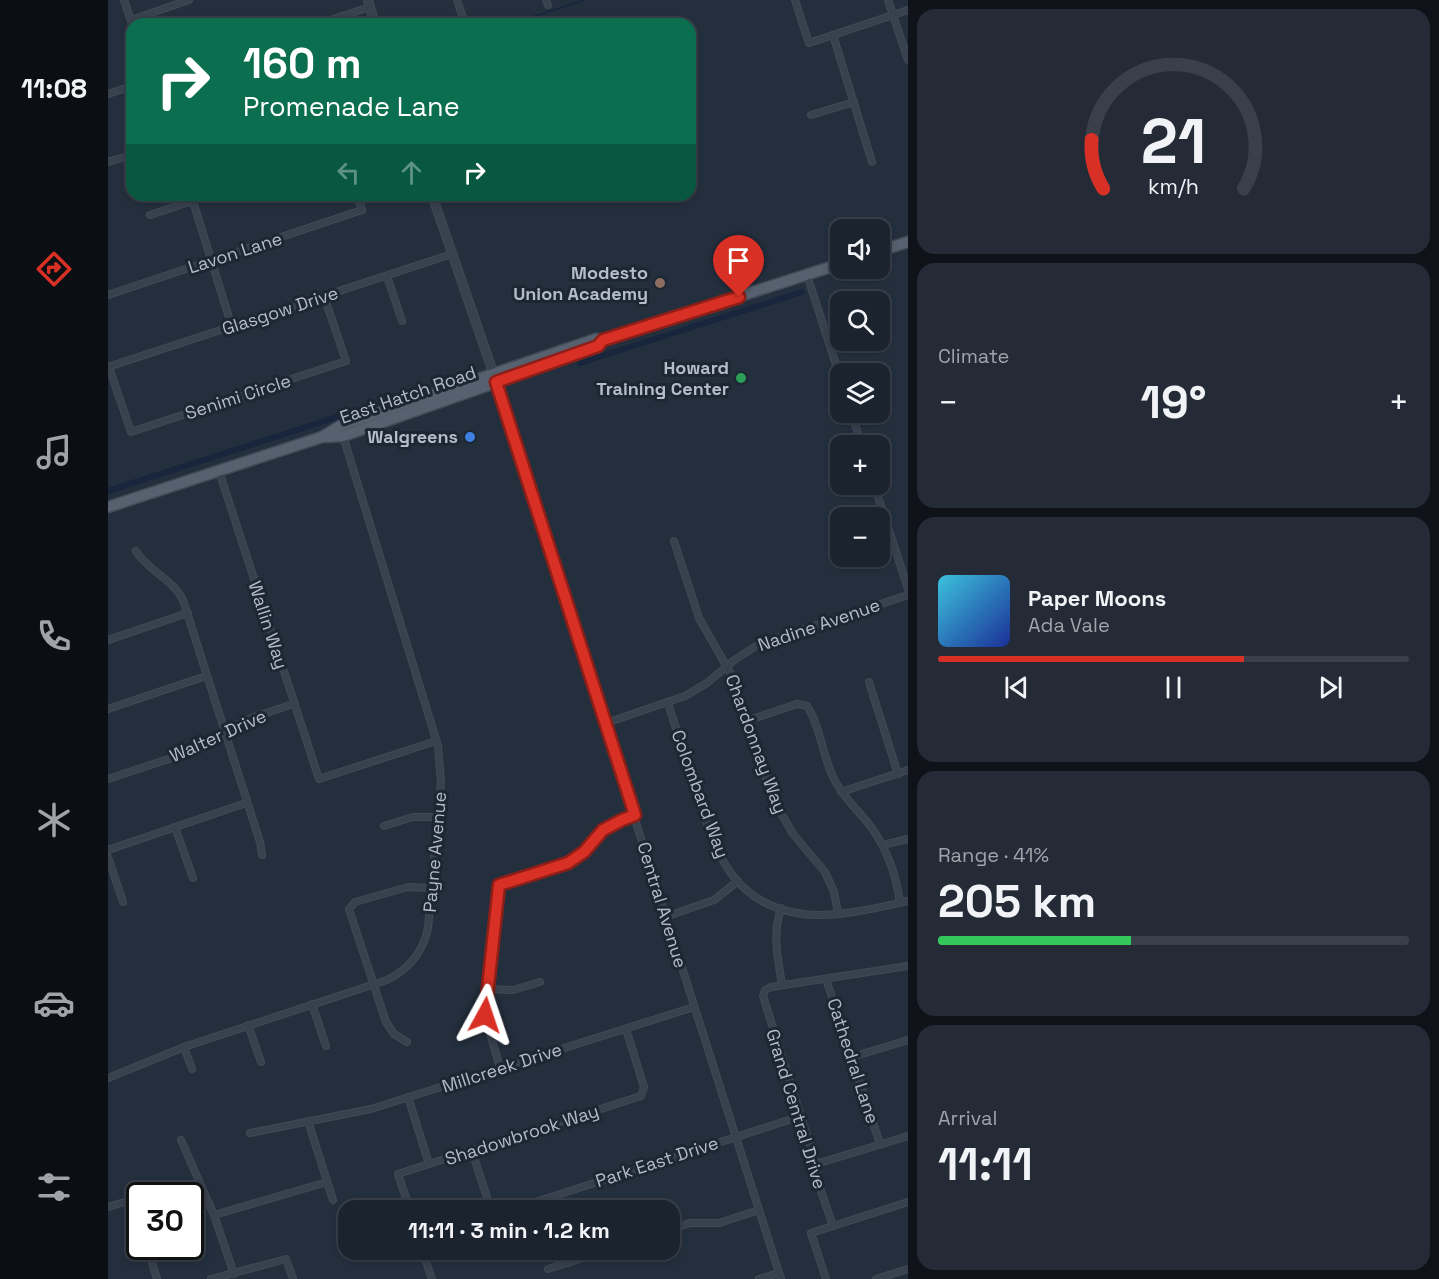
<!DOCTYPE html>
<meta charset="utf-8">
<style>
body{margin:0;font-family:"Space Grotesk",sans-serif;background:#242b36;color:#f1f3f6;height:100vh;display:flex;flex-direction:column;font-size:22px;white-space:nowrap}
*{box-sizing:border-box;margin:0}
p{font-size:20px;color:#a0a4aa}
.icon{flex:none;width:33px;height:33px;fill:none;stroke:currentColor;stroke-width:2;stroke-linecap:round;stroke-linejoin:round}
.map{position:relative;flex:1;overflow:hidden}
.drawer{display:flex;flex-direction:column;gap:9px;padding:9px;background:#0f1319;width:531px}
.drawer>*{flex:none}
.banner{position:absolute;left:18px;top:18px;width:570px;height:183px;border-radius:18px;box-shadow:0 3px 9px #0003,0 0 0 2px #39404a;background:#0b6e4f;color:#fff;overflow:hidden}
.tools{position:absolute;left:722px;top:219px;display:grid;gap:12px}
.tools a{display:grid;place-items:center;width:60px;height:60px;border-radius:12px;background:#1b232e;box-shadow:0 3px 9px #0003,0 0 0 2px #39404a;font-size:30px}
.speed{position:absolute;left:18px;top:1182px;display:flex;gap:12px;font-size:30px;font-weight:700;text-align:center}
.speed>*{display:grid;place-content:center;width:78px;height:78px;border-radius:50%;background:#1b232e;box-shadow:0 3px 9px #0003,0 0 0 2px #39404a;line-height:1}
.speed .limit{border:3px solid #111;border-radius:9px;background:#fff;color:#111}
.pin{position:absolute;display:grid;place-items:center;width:51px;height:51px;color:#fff;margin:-62px -26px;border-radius:50% 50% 50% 0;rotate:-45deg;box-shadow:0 0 6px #0007}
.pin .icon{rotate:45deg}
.me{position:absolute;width:66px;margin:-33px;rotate:5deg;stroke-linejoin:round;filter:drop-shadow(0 0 4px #0008)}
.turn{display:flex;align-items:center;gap:21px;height:126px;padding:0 18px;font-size:27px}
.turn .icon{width:78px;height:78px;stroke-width:2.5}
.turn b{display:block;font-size:42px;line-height:51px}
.lanes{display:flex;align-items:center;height:57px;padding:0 18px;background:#0003;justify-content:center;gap:30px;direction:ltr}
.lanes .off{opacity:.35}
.big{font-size:45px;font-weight:800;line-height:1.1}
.drawer .card{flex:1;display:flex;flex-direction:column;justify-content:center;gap:9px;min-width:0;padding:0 21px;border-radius:18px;background:#242b36}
.drawer .dial{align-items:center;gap:0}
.dial svg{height:156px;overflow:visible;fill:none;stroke:#39404a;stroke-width:7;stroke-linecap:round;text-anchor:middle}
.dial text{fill:#f1f3f6;stroke:none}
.song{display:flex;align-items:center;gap:18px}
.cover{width:72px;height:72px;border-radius:9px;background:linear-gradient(135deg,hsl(190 70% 55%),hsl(230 70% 35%))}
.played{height:6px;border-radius:3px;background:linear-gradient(90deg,#d93025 65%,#39404a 65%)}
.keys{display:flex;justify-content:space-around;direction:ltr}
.heat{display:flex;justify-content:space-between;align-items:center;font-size:33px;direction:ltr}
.charge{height:9px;border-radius:4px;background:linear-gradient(90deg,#34c759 41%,#39404a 0)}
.trip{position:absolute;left:230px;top:1200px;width:342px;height:60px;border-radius:18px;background:#1b232e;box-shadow:0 3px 9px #0003,0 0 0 2px #39404a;font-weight:800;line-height:60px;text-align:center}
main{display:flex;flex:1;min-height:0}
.tabs{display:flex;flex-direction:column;width:108px;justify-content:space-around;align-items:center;background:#0b0e12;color:#a0a4aa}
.tabs .icon{width:42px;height:42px}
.tabs .selected{color:#d93025}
.tabs b{font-size:27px;color:#f1f3f6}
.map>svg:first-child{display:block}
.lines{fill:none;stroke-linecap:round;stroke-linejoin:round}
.stream{stroke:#17263c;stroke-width:1.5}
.canal{stroke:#17263c;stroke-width:6}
.minor-casing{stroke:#414a57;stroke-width:8}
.tertiary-casing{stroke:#414a57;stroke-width:10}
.primary-casing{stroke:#414a57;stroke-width:13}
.minor{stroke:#38414e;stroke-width:6}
.tertiary{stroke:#38414e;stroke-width:8}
.primary{stroke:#56606e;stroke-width:10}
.route-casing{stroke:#8d1f18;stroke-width:15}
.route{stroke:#d93025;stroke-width:10}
.education-dot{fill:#8d6e63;stroke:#1d2633;stroke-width:2}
.leisure-dot{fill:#2e9e5b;stroke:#1d2633;stroke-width:2}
.shop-dot{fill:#3f7fe0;stroke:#1d2633;stroke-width:2}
.labels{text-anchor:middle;stroke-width:6;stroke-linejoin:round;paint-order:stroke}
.street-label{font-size:18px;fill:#b4bcc9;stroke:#1d2633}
.poi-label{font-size:18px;font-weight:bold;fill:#b4bcc9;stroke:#1d2633;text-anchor:end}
</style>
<main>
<nav class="tabs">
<b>11:08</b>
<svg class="icon selected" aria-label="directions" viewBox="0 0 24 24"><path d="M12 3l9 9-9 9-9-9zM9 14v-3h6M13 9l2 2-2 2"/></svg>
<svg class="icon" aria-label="music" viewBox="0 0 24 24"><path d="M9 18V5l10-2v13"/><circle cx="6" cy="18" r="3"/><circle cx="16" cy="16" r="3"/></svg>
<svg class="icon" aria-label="phone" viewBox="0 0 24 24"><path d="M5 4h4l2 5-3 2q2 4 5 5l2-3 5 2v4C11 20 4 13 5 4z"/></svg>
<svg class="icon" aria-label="climate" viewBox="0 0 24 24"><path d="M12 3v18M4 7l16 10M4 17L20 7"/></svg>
<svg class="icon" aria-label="car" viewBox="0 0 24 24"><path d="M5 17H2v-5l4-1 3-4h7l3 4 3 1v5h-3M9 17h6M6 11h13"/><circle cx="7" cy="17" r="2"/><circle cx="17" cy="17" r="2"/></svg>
<svg class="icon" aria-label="filters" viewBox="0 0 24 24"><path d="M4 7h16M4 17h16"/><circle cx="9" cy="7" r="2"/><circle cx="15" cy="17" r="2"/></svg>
</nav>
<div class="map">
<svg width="800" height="1279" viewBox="0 0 800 1279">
<rect width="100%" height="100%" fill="#242f3e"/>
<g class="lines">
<polyline class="stream" points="402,24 477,0"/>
<g class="canal">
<polyline points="472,363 694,292"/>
<polyline points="0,491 257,408"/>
</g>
<defs>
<g id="minor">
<polyline points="16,0 24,24"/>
<polyline points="349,0 357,24"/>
<polyline points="438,0 440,5"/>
<polyline points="687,0 701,43 800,10"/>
<polyline points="780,0 800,60"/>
<polyline points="23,20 81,0"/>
<polyline points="210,24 262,7"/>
<polyline points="725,35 764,162"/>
<polyline points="0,94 24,86"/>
<polyline points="703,115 746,102"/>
<polyline points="0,162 24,155"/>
<polyline points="83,195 124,327"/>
<polyline points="42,215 102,195"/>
<polyline points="699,275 732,377"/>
<polyline points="279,276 294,321"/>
<polyline points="0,295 254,210 249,195"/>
<polyline points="0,367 344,254"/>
<polyline points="1,367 23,432 238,361 216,296"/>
<polyline points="388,382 673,1279"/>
<polyline points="743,412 754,446"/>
<polyline points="111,471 211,779 328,741"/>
<polyline points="766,484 800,589"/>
<polyline points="566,541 591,618 624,676 665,799 685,834 717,872 726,892 730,913"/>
<path d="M 28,551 C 40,571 64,578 75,600 L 152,842 L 154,855"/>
<polyline points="0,640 80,613"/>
<polyline points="761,682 790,774"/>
<path d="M 560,703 C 569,732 579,761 588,791 C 607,850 623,905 695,914 C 727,918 769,908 800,901"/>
<polyline points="0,709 98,676"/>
<path d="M 638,721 L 689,704 L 699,706 C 712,725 715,758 726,779 C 734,796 748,808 760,823 C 778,846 788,873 792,903"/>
<polyline points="498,723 577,696 599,683 625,661 651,644 800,595"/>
<polyline points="0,779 91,749 138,720 185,704"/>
<polyline points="733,792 800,770"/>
<polyline points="276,826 305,817 330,817"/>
<polyline points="67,827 85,878"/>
<polyline points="775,845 800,839"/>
<polyline points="0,850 138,803"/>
<polyline points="0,857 15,902"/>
<path d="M 673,908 C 664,936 670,958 674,985"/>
<polyline points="557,917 606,900 630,881"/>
<polyline points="718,979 772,1144"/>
<polyline points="379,989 405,990 432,982"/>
<polyline points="204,1004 218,1046"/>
<polyline points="140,1025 153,1062"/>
<polyline points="299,1042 286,1034 278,1022 241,909 247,902 300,887 323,888"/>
<polyline points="76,1047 84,1069"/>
<polyline points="744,1057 800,1040"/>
<polyline points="392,1068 377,1015 391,885 460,863 476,852 495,830 514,820 527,815"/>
<path d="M 0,1078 L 76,1047 L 279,980 C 301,969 315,953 320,928 L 333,782 L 330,746 L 235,436"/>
<polyline points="300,1097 321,1164"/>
<polyline points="200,1121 225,1200"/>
<polyline points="142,1133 263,1109 586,1007"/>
<polyline points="73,1140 106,1215 126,1274"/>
<polyline points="364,1151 383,1210"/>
<polyline points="708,1164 800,1136"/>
<polyline points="0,1207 24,1200 32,1223"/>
<polyline points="302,1210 290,1174 533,1096 536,1087 518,1029"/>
<polyline points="403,1210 693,1116"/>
<polyline points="106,1215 219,1182"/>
<polyline points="725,1226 711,1185 708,1164 655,996 657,990 663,987 800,966"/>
<polyline points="561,1230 582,1223 611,1223 651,1210"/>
<polyline points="39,1246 49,1279"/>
<polyline points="314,1250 324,1279"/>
<polyline points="440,1269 500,1250"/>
<polyline points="103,1279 178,1259 185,1279"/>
<polyline points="651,1279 671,1273"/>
<polyline points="718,1279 703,1233 800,1202"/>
<polyline points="768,1279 800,1269"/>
</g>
<g id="tertiary">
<polyline points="260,0 267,24"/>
<polyline points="324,195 387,378"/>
</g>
<g id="primary">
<polyline points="771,251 800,242"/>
<polyline points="217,437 235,436 490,347 495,340"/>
<polyline points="0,507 214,437 232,426 488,339 495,340 732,264"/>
</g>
</defs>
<use href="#minor" class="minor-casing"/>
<use href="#tertiary" class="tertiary-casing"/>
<use href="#primary" class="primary-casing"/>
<use href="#minor" class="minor"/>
<use href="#tertiary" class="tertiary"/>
<use href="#primary" class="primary"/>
</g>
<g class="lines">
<defs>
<polyline id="route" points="377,1015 391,885 460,863 476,852 495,830 514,820 527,815 388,382 490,346 495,340 631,297"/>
</defs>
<use href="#route" class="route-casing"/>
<use href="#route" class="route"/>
</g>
<circle class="education-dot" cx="552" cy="283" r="6"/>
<circle class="leisure-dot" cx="633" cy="378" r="6"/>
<circle class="shop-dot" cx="362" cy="437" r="6"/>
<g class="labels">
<g class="street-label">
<text transform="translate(127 253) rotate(-18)" y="6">Lavon Lane</text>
<text transform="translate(172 311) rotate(-18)" y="6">Glasgow Drive</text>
<text transform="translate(300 395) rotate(-19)" y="6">East Hatch Road</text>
<text transform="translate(130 397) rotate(-18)" y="6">Senimi Circle</text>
<text transform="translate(160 625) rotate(72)" y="6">Wallin Way</text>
<text transform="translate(711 625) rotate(-19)" y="6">Nadine Avenue</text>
<text transform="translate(110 736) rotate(-24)" y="6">Walter Drive</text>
<text transform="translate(648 744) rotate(70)" y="6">Chardonnay Way</text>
<text transform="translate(592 794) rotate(70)" y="6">Colombard Way</text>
<text transform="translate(327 852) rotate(-85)" y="6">Payne Avenue</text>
<text transform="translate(554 905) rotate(73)" y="6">Central Avenue</text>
<text transform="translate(745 1061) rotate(72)" y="6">Cathedral Lane</text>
<text transform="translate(394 1068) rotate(-18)" y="6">Millcreek Drive</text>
<text transform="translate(688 1109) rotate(73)" y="6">Grand Central Drive</text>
<text transform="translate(414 1135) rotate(-18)" y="6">Shadowbrook Way</text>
<text transform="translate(549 1162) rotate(-18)" y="6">Park East Drive</text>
</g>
<g class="poi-label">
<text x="540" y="279">Modesto<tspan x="540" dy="21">Union Academy</tspan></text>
<text x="621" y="374">Howard<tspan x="621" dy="21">Training Center</tspan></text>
<text x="350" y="443">Walgreens</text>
</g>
</g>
</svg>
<div class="tools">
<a><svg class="icon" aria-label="sound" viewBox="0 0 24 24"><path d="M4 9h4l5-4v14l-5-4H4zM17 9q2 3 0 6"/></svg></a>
<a><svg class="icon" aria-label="search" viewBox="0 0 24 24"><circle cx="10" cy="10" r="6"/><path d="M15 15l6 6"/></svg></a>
<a><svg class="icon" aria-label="layers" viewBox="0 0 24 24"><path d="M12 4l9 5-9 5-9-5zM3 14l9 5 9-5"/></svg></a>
<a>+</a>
<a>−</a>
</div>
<div class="speed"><div class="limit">30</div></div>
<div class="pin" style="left:631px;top:297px;background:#d93025"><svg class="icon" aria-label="arrive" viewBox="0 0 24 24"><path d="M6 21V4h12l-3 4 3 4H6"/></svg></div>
<svg class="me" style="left:377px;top:1015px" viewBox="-20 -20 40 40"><path d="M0-17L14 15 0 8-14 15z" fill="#d93025" stroke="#fff" stroke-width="4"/></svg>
<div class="trip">11:11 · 3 min · 1.2 km</div>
<div class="banner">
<div class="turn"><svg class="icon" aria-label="right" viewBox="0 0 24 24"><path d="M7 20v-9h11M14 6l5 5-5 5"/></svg><div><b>160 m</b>Promenade Lane</div></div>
<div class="lanes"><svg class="icon off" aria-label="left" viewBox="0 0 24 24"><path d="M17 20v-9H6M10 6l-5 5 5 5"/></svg><svg class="icon off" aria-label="ahead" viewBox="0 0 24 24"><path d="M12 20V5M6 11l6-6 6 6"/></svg><svg class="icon" aria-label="right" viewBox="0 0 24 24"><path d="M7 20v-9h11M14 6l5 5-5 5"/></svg></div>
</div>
</div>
<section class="drawer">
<div class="card dial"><svg viewBox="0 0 100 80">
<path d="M14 69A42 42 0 1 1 86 69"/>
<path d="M14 69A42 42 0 0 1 8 44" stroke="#d93025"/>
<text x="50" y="56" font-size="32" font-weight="700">21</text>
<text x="50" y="72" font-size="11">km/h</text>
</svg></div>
<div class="card"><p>Climate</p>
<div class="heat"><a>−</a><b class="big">19°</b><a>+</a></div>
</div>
<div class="card">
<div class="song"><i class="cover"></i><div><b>Paper Moons</b><p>Ada Vale</p></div></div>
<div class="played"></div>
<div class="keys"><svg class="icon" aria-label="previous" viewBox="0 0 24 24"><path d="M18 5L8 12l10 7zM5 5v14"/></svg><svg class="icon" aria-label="pause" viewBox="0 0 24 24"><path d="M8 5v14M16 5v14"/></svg><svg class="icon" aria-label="next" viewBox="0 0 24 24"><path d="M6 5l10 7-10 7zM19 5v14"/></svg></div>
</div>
<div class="card"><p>Range · 41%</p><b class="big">205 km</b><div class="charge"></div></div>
<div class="card"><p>Arrival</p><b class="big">11:11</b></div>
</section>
</main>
